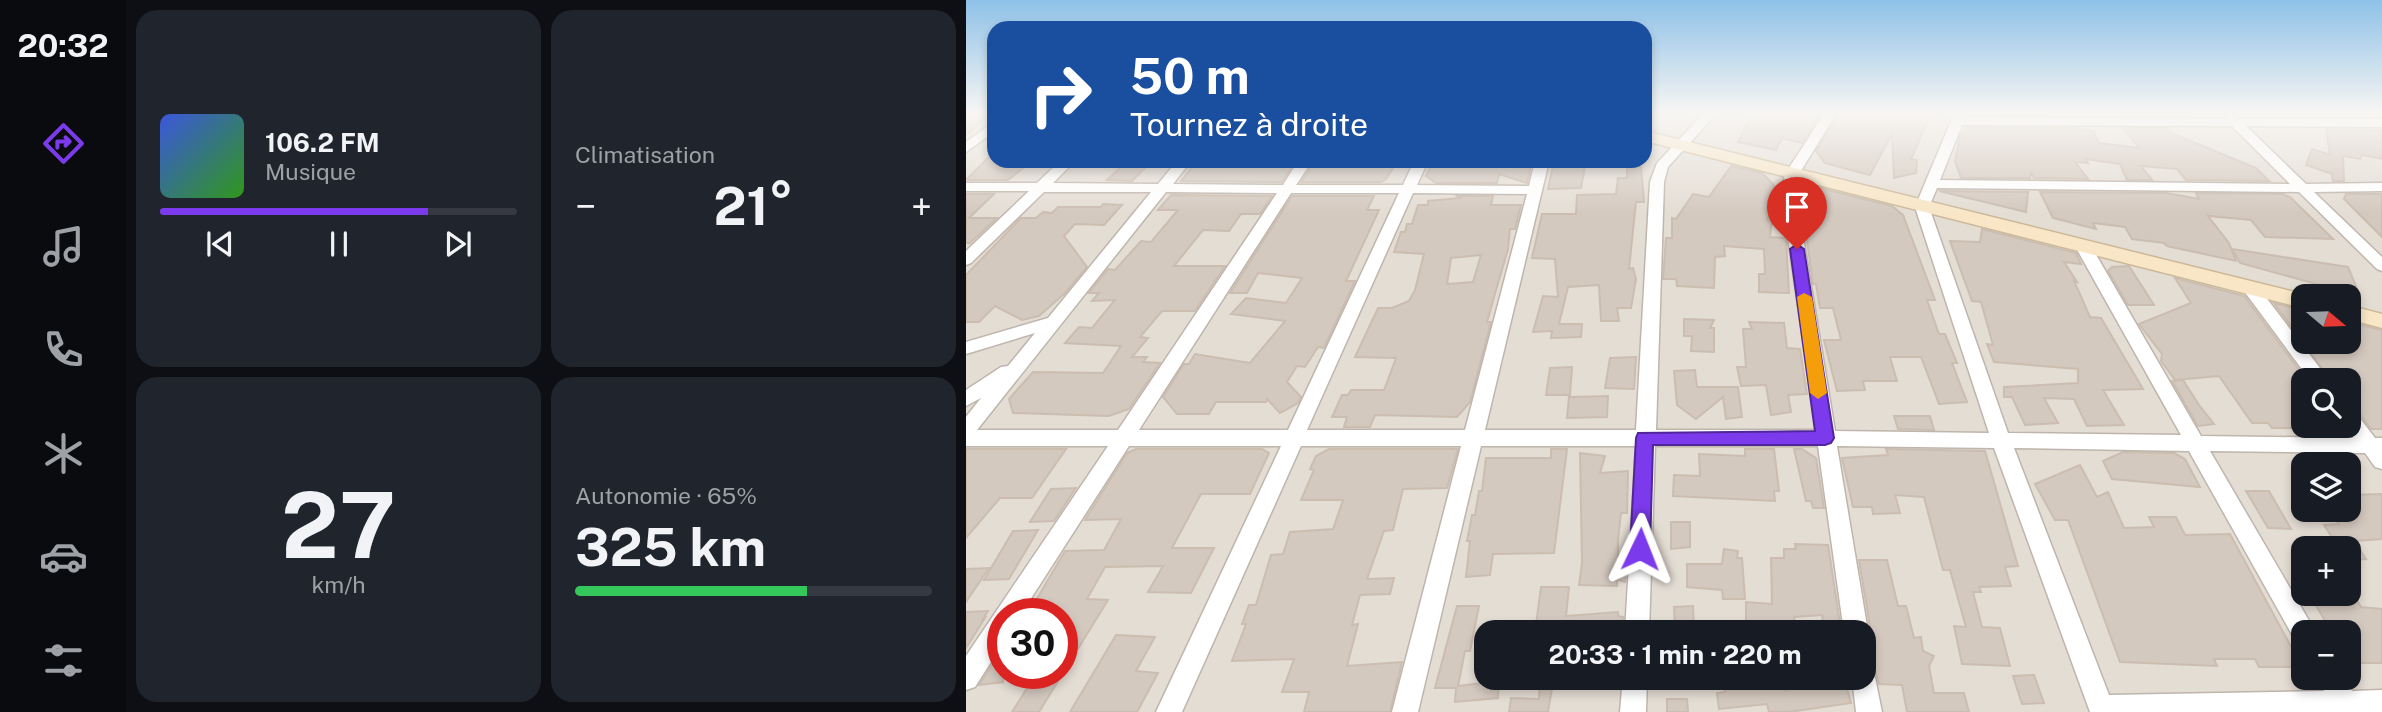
<!DOCTYPE html>
<html lang="fr">
<meta charset="utf-8">
<style>
body{margin:0;font-family:"Public Sans",sans-serif;background:#20242c;color:#f1f3f6;height:100vh;display:flex;flex-direction:column;font-size:26px;white-space:nowrap}
*{box-sizing:border-box;margin:0}
p{font-size:23px;color:#9ea1a6}
.icon{flex:none;width:38px;height:38px;fill:none;stroke:currentColor;stroke-width:2;stroke-linecap:round;stroke-linejoin:round}
.map{position:relative;flex:1;overflow:hidden}
.drawer{display:flex;flex-direction:column;gap:10px;padding:10px;background:#0d0f14;width:840px}
.drawer>*{flex:none}
.guide{position:absolute;left:21px;top:21px;width:665px;height:147px;border-radius:21px;box-shadow:0 4px 10px #0003;background:#1a4fa0;color:#fff;overflow:hidden}
.needle{width:46px;rotate:109deg}
.fabs{position:absolute;left:1325px;top:284px;display:grid;gap:14px}
.fabs a{display:grid;place-items:center;width:70px;height:70px;border-radius:14px;background:#171b24;box-shadow:0 4px 10px #0003;font-size:35px}
.speed{position:absolute;left:21px;top:598px;display:flex;gap:14px;font-size:35px;font-weight:700;text-align:center}
.speed>*{display:grid;place-content:center;width:91px;height:91px;border-radius:50%;background:#171b24;box-shadow:0 4px 10px #0003;line-height:1}
.speed .limit{border:10px solid #d22;background:#fff;color:#111}
.pin{position:absolute;display:grid;place-items:center;width:60px;height:60px;color:#fff;margin:-72px -30px;border-radius:50% 50% 50% 0;rotate:-45deg;box-shadow:0 0 7px #0007}
.pin .icon{rotate:45deg}
.me{position:absolute;width:77px;margin:-38px;rotate:2deg;stroke-linejoin:round;filter:drop-shadow(0 0 5px #0008)}
.turn{display:flex;align-items:center;gap:24px;height:147px;padding:0 28px;font-size:32px}
.turn .icon{width:91px;height:91px;stroke-width:2.5}
.turn b{display:block;font-size:49px;line-height:60px}
.big{font-size:52px;font-weight:700;line-height:1.1}
.drawer .tile{flex:1;display:flex;flex-direction:column;justify-content:center;gap:10px;min-width:0;padding:0 24px;border-radius:21px;background:#20242c}
.drawer .dial{align-items:center;gap:0}
.dial b{font-size:91px;line-height:1}
.song{display:flex;align-items:center;gap:21px}
.cover{width:84px;height:84px;border-radius:10px;background:linear-gradient(135deg,hsl(230 70% 55%),hsl(110 70% 35%))}
.played{height:7px;border-radius:4px;background:linear-gradient(90deg,#7c3aed 75%,#363941 75%)}
.keys{display:flex;justify-content:space-around;direction:ltr}
.heat{display:flex;justify-content:space-between;align-items:center;font-size:38px;direction:ltr}
.charge{height:10px;border-radius:5px;background:linear-gradient(90deg,#34c759 65%,#363941 0)}
.drawer .tiles{flex:1;display:grid;gap:10px;grid-template-columns:repeat(2,1fr)}
.trip{position:absolute;left:508px;top:620px;width:402px;height:70px;border-radius:21px;background:#171b24;box-shadow:0 4px 10px #0003;font-weight:700;line-height:70px;text-align:center}
main{display:flex;flex:1;min-height:0}
.menu{display:flex;flex-direction:column;width:126px;justify-content:space-around;align-items:center;background:#090b0e;color:#9ea1a6}
.menu .icon{width:49px;height:49px}
.menu .active{color:#7c3aed}
.menu b{font-size:32px;color:#f1f3f6}
.map>svg:first-child{display:block}
.residential{fill:#e4ddd4;fill-rule:evenodd}
.building{fill:#d4c9bf;stroke:#cbbdb0;stroke-width:2;fill-rule:evenodd}
.lines{fill:none;stroke-linecap:round;stroke-linejoin:round}
.street-casing{stroke:#beb5ac;stroke-width:3}
.secondary-casing{stroke:#cbb899;stroke-width:3}
.street{fill:#fff;fill-rule:evenodd}
.secondary{fill:#f8e6c7;fill-rule:evenodd}
.route{fill:#7c3aed;stroke:#51269a;stroke-width:2}
.slow{fill:#f59e0b}
</style>
<main>
<nav class="menu">
<b>20:32</b>
<svg class="icon active" aria-label="directions" viewBox="0 0 24 24"><path d="M12 3l9 9-9 9-9-9zM9 14v-3h6M13 9l2 2-2 2"/></svg>
<svg class="icon" aria-label="music" viewBox="0 0 24 24"><path d="M9 18V5l10-2v13"/><circle cx="6" cy="18" r="3"/><circle cx="16" cy="16" r="3"/></svg>
<svg class="icon" aria-label="phone" viewBox="0 0 24 24"><path d="M5 4h4l2 5-3 2q2 4 5 5l2-3 5 2v4C11 20 4 13 5 4z"/></svg>
<svg class="icon" aria-label="climate" viewBox="0 0 24 24"><path d="M12 3v18M4 7l16 10M4 17L20 7"/></svg>
<svg class="icon" aria-label="car" viewBox="0 0 24 24"><path d="M5 17H2v-5l4-1 3-4h7l3 4 3 1v5h-3M9 17h6M6 11h13"/><circle cx="7" cy="17" r="2"/><circle cx="17" cy="17" r="2"/></svg>
<svg class="icon" aria-label="filters" viewBox="0 0 24 24"><path d="M4 7h16M4 17h16"/><circle cx="9" cy="7" r="2"/><circle cx="15" cy="17" r="2"/></svg>
</nav>
<section class="drawer">
<div class="tiles">
<div class="tile">
<div class="song"><i class="cover"></i><div><b>106.2 FM</b><p>Musique</p></div></div>
<div class="played"></div>
<div class="keys"><svg class="icon" aria-label="previous" viewBox="0 0 24 24"><path d="M18 5L8 12l10 7zM5 5v14"/></svg><svg class="icon" aria-label="pause" viewBox="0 0 24 24"><path d="M8 5v14M16 5v14"/></svg><svg class="icon" aria-label="next" viewBox="0 0 24 24"><path d="M6 5l10 7-10 7zM19 5v14"/></svg></div>
</div>
<div class="tile"><p>Climatisation</p>
<div class="heat"><a>−</a><b class="big">21°</b><a>+</a></div>
</div>
<div class="tile dial"><b>27</b><p>km/h</p></div>
<div class="tile"><p>Autonomie · 65%</p><b class="big">325 km</b><div class="charge"></div></div>
</div>
</section>
<div class="map">
<svg width="1416" height="712" viewBox="0 0 1416 712">
<rect width="100%" height="100%" fill="#f0ece5"/>
<path class="residential" d="M 0,114 L 28,114 L 28,161 L 679,161 L 679,114 L 1416,114 L 1416,712 L 0,712 ZM 1337,296 L 1382,296 L 1382,341 L 1337,341 ZM 1337,380 L 1382,380 L 1382,425 L 1337,425 ZM 1337,464 L 1382,464 L 1382,509 L 1337,509 ZM 1337,548 L 1382,548 L 1382,593 L 1337,593 ZM 37,614 L 96,614 L 96,674 L 37,674 ZM 520,632 L 898,632 L 898,677 L 520,677 ZM 1337,632 L 1382,632 L 1382,677 L 1337,677 Z"/>
<g class="building">
<polygon points="0,114 21,117 0,135"/>
<polygon points="786,114 855,114 836,143 816,138 810,150 772,142"/>
<polygon points="873,114 965,114 945,159 951,160 950,173 928,178 926,134 904,175 859,163 850,151"/>
<polygon points="1000,128 1109,128 1127,131 1133,143 1173,148 1157,128 1204,128 1203,132 1290,168 1303,181 1220,180 1211,169 1175,166 1186,180 1161,180 1154,164 1119,159 1122,163 1109,162 1122,179 1068,178 1065,173 1064,178 995,178 989,161 994,137"/>
<polygon points="1360,129 1416,130 1416,159 1396,155 1394,159 1377,156 1378,181 1367,181 1366,174 1340,165 1346,149 1364,155"/>
<polygon points="28,152 28,161 66,161 42,180 0,180"/>
<polygon points="231,161 329,161 316,182 215,181"/>
<polygon points="349,161 403,161 401,164 429,165 420,179 415,182 335,182"/>
<polygon points="468,161 545,161 544,165 565,164 561,183 533,174 531,183 470,183 460,176"/>
<polygon points="588,161 620,161 615,188 582,189"/>
<polygon points="159,163 183,164 166,181 141,180"/>
<polygon points="765,166 796,173 807,184 811,195 801,220 806,221 804,237 820,238 823,293 793,292 793,274 799,274 798,249 758,246 759,256 749,257 748,288 711,286 710,279 697,279 700,238 706,238 706,218 710,219 727,194 743,197"/>
<polygon points="675,167 678,202 670,202 663,269 667,268 670,279 665,308 651,308 653,321 635,321 633,285 602,287 593,324 616,324 615,337 585,338 586,331 567,332 577,296 592,297 589,259 566,258 576,214 610,214 611,195 650,194 652,178 661,178 661,168"/>
<polygon points="841,185 926,206 937,215 969,300 961,300 973,334 979,334 991,363 986,363 1001,402 973,404 955,357 924,357 931,381 897,381 899,390 871,391 858,340 875,340 867,308 854,308 850,284 847,284 834,189"/>
<polygon points="973,191 1062,192 1060,212"/>
<polygon points="1074,192 1200,193 1233,199 1230,193 1316,194 1324,197 1367,239 1299,237 1285,220 1242,216 1263,243 1270,261 1201,246 1198,243 1166,239 1159,227 1127,223 1130,229 1087,218"/>
<polygon points="0,194 28,194 3,218 31,218 4,243 0,243"/>
<polygon points="1380,194 1416,194 1416,237 1378,199"/>
<polygon points="205,195 306,196 294,214 275,214 263,231 237,230 208,266 259,266 229,311 196,311 174,337 182,338 166,357 181,357 177,362 194,363 163,409 143,416 47,413 43,399 67,372 137,373 155,346 99,343 113,327 126,328 149,300 126,301 133,293 123,293 142,269 149,270 175,241 185,242 212,210 192,210"/>
<polygon points="326,196 408,196 401,210 413,210 380,281 389,281 358,348 352,347 339,367 331,366 321,382 335,397 332,403 314,413 301,399 300,402 250,402 243,414 211,414 197,397 218,364 223,364 229,354 284,363 319,321 265,314 280,298 320,303 336,278 292,273 281,293 264,293"/>
<path d="M 491,196 L 527,196 L 525,205 L 555,205 L 549,229 L 544,229 L 542,249 L 530,290 L 521,322 L 525,322 L 504,402 L 491,417 L 409,415 L 404,427 L 378,427 L 381,417 L 366,417 L 376,395 L 382,395 L 385,390 L 418,390 L 430,358 L 389,357 L 412,308 L 426,308 L 443,301 L 449,290 L 458,254 L 428,252 L 435,232 L 439,232 L 441,224 L 446,224 L 452,205 L 462,205 L 462,201 L 494,198 ZM 515,255 L 507,282 L 481,284 L 485,258 Z"/>
<polygon points="137,204 156,205 138,225 109,224 98,236 121,267 99,293 73,316 56,320 29,306 13,322 0,322 0,275 55,218 70,218 77,212 86,213 92,207 135,207"/>
<polygon points="1016,229 1110,253 1115,264 1098,262 1111,282 1108,281 1124,317 1135,318 1177,389 1137,390 1158,425 1121,426 1108,399 1078,398 1092,423 1059,425 1046,397 1038,397 1038,387 1112,383 1112,369 1028,362 1021,344 1027,345 1015,302 1006,301 984,241 1014,242"/>
<polygon points="1266,249 1382,267 1392,291 1364,285 1365,288 1274,263"/>
<polygon points="1163,266 1188,305 1162,305 1142,271 1146,267"/>
<polygon points="1209,278 1278,296 1337,375 1337,428 1306,428 1302,423 1286,423 1253,376 1209,380 1195,361 1196,354 1173,324 1225,303"/>
<polygon points="1308,303 1337,310 1337,341 1382,341 1382,322 1416,330 1416,429 1405,429 1391,410 1382,408 1382,380 1365,380"/>
<polygon points="718,319 748,320 744,328 748,328 748,352 725,351 726,336 718,336"/>
<polygon points="783,322 818,323 821,348 834,349 841,394 822,395 825,412 805,415 800,385 775,386 771,367 780,367 777,329 786,329"/>
<polygon points="670,357 668,389 639,388 644,358"/>
<polygon points="606,367 604,395 580,395 584,368"/>
<polygon points="729,370 731,387 772,387 776,417 760,419 757,397 730,419 711,405 708,371"/>
<polygon points="1217,380 1233,405 1248,424 1232,426 1206,381"/>
<polygon points="642,396 641,417 601,418 603,397"/>
<polygon points="928,416 964,416 968,430 932,429"/>
<polygon points="0,449 100,449 66,498 34,498 0,538"/>
<polygon points="170,449 296,449 303,453 284,494 235,494 206,548 248,548 225,593 182,592 197,566 139,567 121,599 142,600 73,712 46,712 70,674 96,674 96,614 62,614 99,551 138,550 155,519 119,520 161,453"/>
<polygon points="363,449 492,449 481,488 437,489 427,530 418,531 401,579 428,578 424,594 394,595 386,625 392,624 381,666 436,662 424,712 338,712 343,692 316,692 328,659 266,661 280,624 276,624 283,605 290,605 305,555 317,554 324,532 367,529 377,500 335,500 348,470 344,469 350,456"/>
<polygon points="585,449 601,449 588,553 527,554 524,575 500,577 504,541 501,541 506,515 509,515 513,491 516,491 520,458 585,458"/>
<polygon points="779,449 808,449 813,491 808,491 809,501 707,496 708,475 734,476 733,454 779,456"/>
<polygon points="828,449 836,449 850,458 858,508 847,508 845,501 840,501"/>
<polygon points="920,449 1019,451 1052,566 1039,567 1045,586 1013,587 1015,592 1007,592 1016,627 1034,628 1044,666 996,664 988,626 1000,627 984,570 977,570 958,497 929,495 934,513 907,514 906,507 887,507 876,458 922,455"/>
<polygon points="1157,452 1208,453 1219,459 1234,487 1146,479 1137,461"/>
<polygon points="614,453 639,456 634,473 662,471 661,513 655,513 652,540 652,557 661,559 659,582 651,579 651,586 613,585 616,563"/>
<polygon points="1114,465 1131,497 1142,492 1158,528 1188,527 1183,517 1210,517 1219,535 1264,534 1336,667 1293,667 1289,659 1248,659 1251,666 1154,662 1102,520 1089,520 1069,484"/>
<polygon points="110,488 88,521 64,522 85,489"/>
<polygon points="1280,491 1303,491 1325,529 1302,528"/>
<polygon points="1416,494 1416,539 1388,541 1400,559 1382,560 1382,548 1373,548 1358,525 1373,524 1362,509 1382,509 1382,495"/>
<polygon points="705,522 724,522 724,547 705,549"/>
<polygon points="72,530 43,579 18,580 47,531"/>
<polygon points="829,544 862,545 875,630 858,630 856,615 828,617 830,632 780,632 780,602 806,604 805,558 818,558 818,549 830,549"/>
<polygon points="758,549 772,551 771,558 776,558 779,599 757,599 756,590 721,587 721,564 756,564"/>
<polygon points="893,560 921,560 932,606 940,606 948,638 955,637 957,651 968,656 963,666 968,693 998,693 1003,712 941,712 936,685 913,684 904,652 900,652 899,642 905,632"/>
<polygon points="23,568 0,602 0,569"/>
<polygon points="575,587 603,587 600,616 652,612 652,616 657,617 656,632 569,632"/>
<polygon points="1343,593 1386,593 1395,607 1416,609 1416,663 1382,663 1382,626 1362,626"/>
<polygon points="491,606 513,606 504,651 499,651 492,686 533,681 532,698 489,702 490,688 469,688"/>
<polygon points="727,606 728,632 709,632 708,607"/>
<polygon points="22,611 17,619 19,618 0,648 0,612"/>
<polygon points="150,635 189,637 170,671 192,673 171,712 104,712"/>
<polygon points="37,648 37,682 13,685"/>
<polygon points="1068,675 1078,703 1056,704 1047,676"/>
<polygon points="574,677 588,677 582,712 543,712 545,698 573,699"/>
<polygon points="757,677 816,677 819,690 879,681 885,703 823,712 803,712 801,704 753,709 751,693 759,692"/>
<polygon points="701,699 721,699 722,712 701,712"/>
</g>
<g class="lines">
<defs>
<g id="street">
<path d="M 737,114 L 750,114 L 702,167 L 698,182 L 690,430 L 850,430 L 816,195 L 819,174 L 858,114 L 870,114 L 833,174 L 830,195 L 869,431 L 1023,433 L 949,207 L 988,114 L 1000,114 L 999,117 L 1260,119 L 1266,115 L 1273,119 L 1416,119 L 1416,127 L 1280,126 L 1340,184 L 1416,183 L 1416,191 L 1348,192 L 1416,257 L 1416,271 L 1411,269 L 1333,192 L 971,188 L 963,207 L 1042,433 L 1215,435 L 1109,246 L 1117,241 L 1125,246 L 1235,436 L 1387,438 L 1378,425 L 1382,425 L 1382,410 L 1389,412 L 1409,438 L 1416,438 L 1416,469 L 1409,467 L 1399,453 L 1244,451 L 1345,624 L 1349,632 L 1337,632 L 1337,643 L 1329,640 L 1223,451 L 1048,448 L 1143,695 L 1358,691 L 1351,677 L 1377,677 L 1386,691 L 1416,690 L 1416,712 L 1124,712 L 1028,448 L 871,446 L 902,632 L 898,640 L 898,632 L 878,632 L 852,446 L 689,446 L 683,632 L 659,632 L 670,446 L 515,446 L 452,712 L 426,712 L 495,446 L 335,446 L 216,712 L 190,712 L 315,446 L 163,446 L 55,614 L 37,614 L 37,643 L 9,687 L 0,690 L 0,656 L 142,446 L 0,446 L 0,417 L 15,398 L 0,406 L 0,390 L 35,367 L 42,366 L 69,333 L 0,354 L 0,342 L 82,318 L 185,192 L 78,192 L 5,263 L 0,265 L 0,251 L 63,191 L 0,191 L 0,183 L 71,183 L 94,161 L 109,161 L 87,183 L 192,184 L 211,161 L 225,161 L 207,184 L 317,185 L 332,161 L 346,161 L 330,185 L 437,185 L 448,161 L 462,161 L 451,185 L 563,186 L 569,161 L 583,161 L 519,430 L 670,430 L 684,182 L 691,163 ZM 996,125 L 1266,126 L 1324,184 L 974,180 ZM 200,192 L 311,193 L 152,430 L 11,430 ZM 325,193 L 433,193 L 322,430 L 173,430 ZM 447,193 L 561,194 L 499,430 L 341,430 Z"/>
<polygon points="28,122 28,132 0,152 0,142"/>
<polygon points="1283,282 1289,283 1363,380 1344,380 1275,287"/>
<polygon points="898,665 907,668 916,712 890,712 886,677 898,677"/>
<polygon points="657,677 681,677 680,712 654,712"/>
</g>
<g id="secondary">
<polygon points="679,131 1337,294 1343,296 1337,296 1337,308 679,141"/>
<polygon points="1382,305 1416,314 1416,328 1382,319"/>
</g>
</defs>
<use href="#street" class="street-casing"/>
<use href="#secondary" class="secondary-casing"/>
<use href="#street" class="street"/>
<use href="#secondary" class="secondary"/>
</g>
<linearGradient id="sky" x2="0" y2="1"><stop stop-color="#8ec1e8"/><stop offset="0.53" stop-color="#f8f6f3"/><stop offset="1" stop-color="#f8f6f3" stop-opacity="0"/></linearGradient>
<rect width="1416" height="214" fill="url(#sky)"/>
<polygon class="route" points="831,244 838,249 868,438 865,443 859,445 687,445 684,549 681,555 674,557 667,555 664,549 670,438 672,433 849,431 824,249"/>
<polygon class="slow" points="838,293 846,297 861,393 852,399 844,393 831,297"/>
</svg>
<div class="fabs">
<a><svg class="needle" viewBox="-14 -14 28 28"><path d="M0-13l5 13h-10z" fill="#e53935"/><path d="M0 13l5-13h-10z" fill="#9ea1a6"/></svg></a>
<a><svg class="icon" aria-label="search" viewBox="0 0 24 24"><circle cx="10" cy="10" r="6"/><path d="M15 15l6 6"/></svg></a>
<a><svg class="icon" aria-label="layers" viewBox="0 0 24 24"><path d="M12 4l9 5-9 5-9-5zM3 14l9 5 9-5"/></svg></a>
<a>+</a>
<a>−</a>
</div>
<div class="speed"><div class="limit">30</div></div>
<div class="pin" style="left:831px;top:249px;background:#d93025"><svg class="icon" aria-label="arrive" viewBox="0 0 24 24"><path d="M6 21V4h12l-3 4 3 4H6"/></svg></div>
<svg class="me" style="left:674px;top:549px" viewBox="-20 -20 40 40"><path d="M0-17L14 15 0 8-14 15z" fill="#7c3aed" stroke="#fff" stroke-width="4"/></svg>
<div class="trip">20:33 · 1 min · 220 m</div>
<div class="guide">
<div class="turn"><svg class="icon" aria-label="right" viewBox="0 0 24 24"><path d="M7 20v-9h11M14 6l5 5-5 5"/></svg><div><b>50 m</b>Tournez à droite</div></div>
</div>
</div>
</main>
